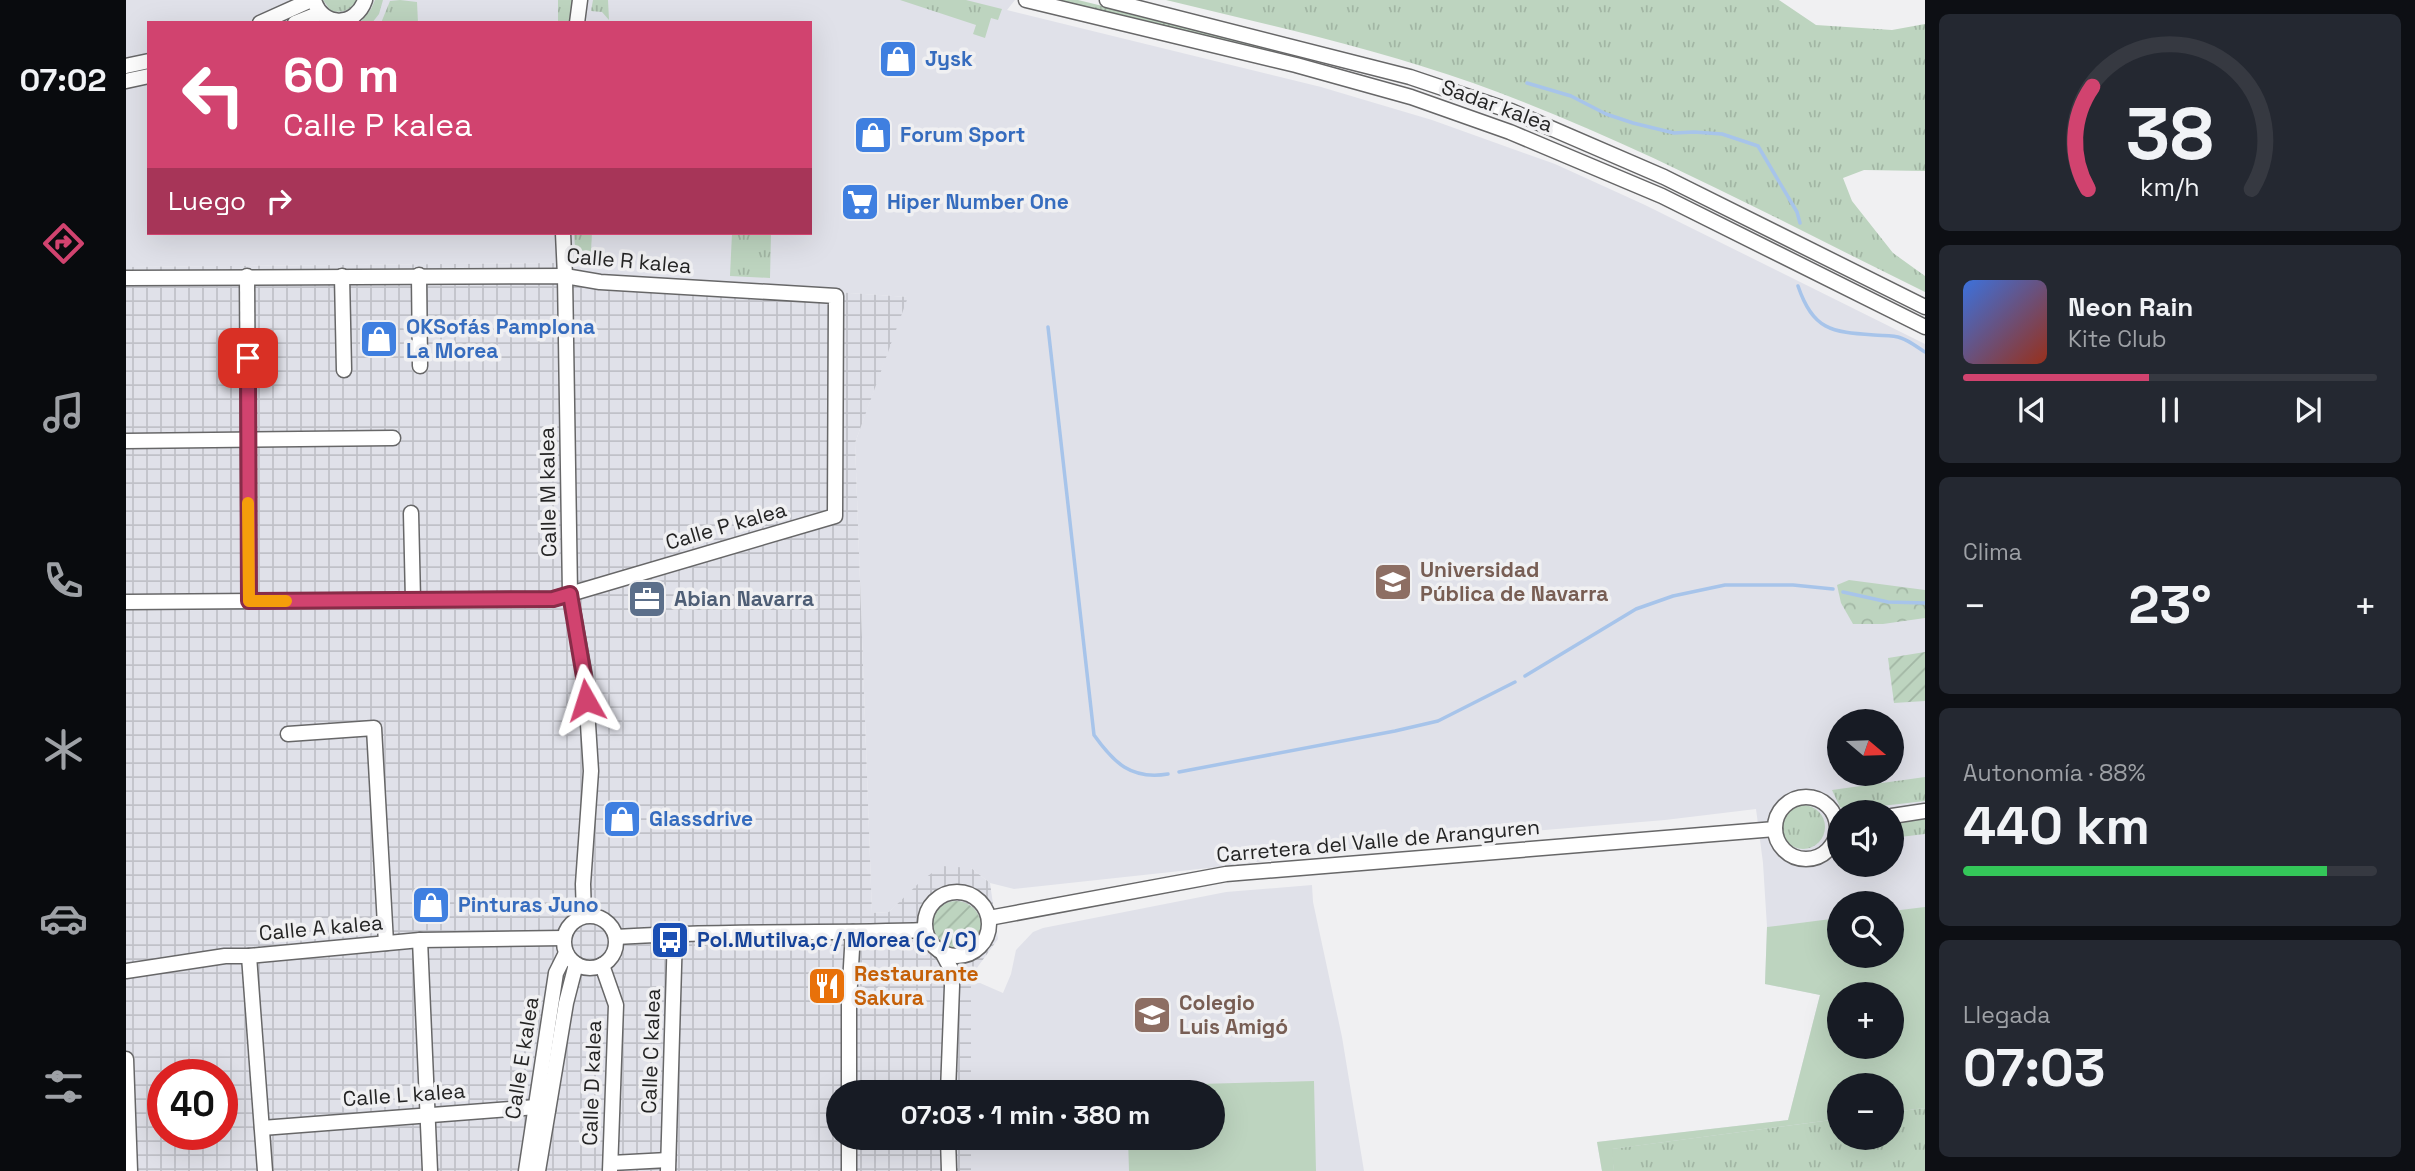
<!DOCTYPE html>
<html lang="es">
<meta charset="utf-8">
<style>
body{margin:0;font-family:"Space Grotesk",sans-serif;background:#242831;color:#f1f3f6;height:100vh;display:flex;flex-direction:column;font-size:26px;white-space:nowrap}
*{box-sizing:border-box;margin:0}
p{font-size:23px;color:#9ea1a6}
.icon{flex:none;width:38px;height:38px;fill:none;stroke:currentColor;stroke-width:2;stroke-linecap:round;stroke-linejoin:round}
.map{position:relative;flex:1;overflow:hidden}
.side{display:flex;flex-direction:column;gap:14px;padding:14px;background:#0d0f14;width:490px}
.side>*{flex:none}
.guide{position:absolute;left:21px;top:21px;width:665px;height:214px;border-radius:0px;box-shadow:0 7px 28px #0002;background:#d1436f;color:#fff;overflow:hidden}
.needle{width:46px;rotate:109deg}
.controls{position:absolute;left:1701px;top:709px;display:grid;gap:14px}
.controls a{display:grid;place-items:center;width:77px;height:77px;border-radius:50%;background:#171b24;box-shadow:0 7px 28px #0002;font-size:35px}
.speed{position:absolute;left:21px;top:1059px;display:flex;gap:14px;font-size:35px;font-weight:700;text-align:center}
.speed>*{display:grid;place-content:center;width:91px;height:91px;border-radius:50%;background:#171b24;box-shadow:0 7px 28px #0002;line-height:1}
.speed .limit{border:10px solid #d22;background:#fff;color:#111}
.pin{position:absolute;display:grid;place-items:center;width:60px;height:60px;color:#fff;margin:-30px;border-radius:14px;box-shadow:0 4px 10px #0006}
.me{position:absolute;width:77px;margin:-38px;rotate:354deg;stroke-linejoin:round;filter:drop-shadow(0 0 5px #0008)}
.turn{display:flex;align-items:center;gap:24px;height:147px;padding:0 21px;font-size:32px}
.turn .icon{width:91px;height:91px;stroke-width:2.5}
.turn b{display:block;font-size:49px;line-height:60px}
.then{display:flex;align-items:center;height:66px;padding:0 21px;background:#0003;gap:14px;font-size:26px}
.big{font-size:52px;font-weight:800;line-height:1.1}
.side .tile{flex:1;display:flex;flex-direction:column;justify-content:center;gap:10px;min-width:0;padding:0 24px;border-radius:10px;background:#242831}
.side .dial{align-items:center;gap:0}
.dial svg{height:182px;overflow:visible;fill:none;stroke:#363941;stroke-width:7;stroke-linecap:round;text-anchor:middle}
.dial text{fill:#f1f3f6;stroke:none}
.song{display:flex;align-items:center;gap:21px}
.cover{width:84px;height:84px;border-radius:10px;background:linear-gradient(135deg,hsl(220 70% 55%),hsl(10 70% 35%))}
.played{height:7px;border-radius:4px;background:linear-gradient(90deg,#d1436f 45%,#363941 45%)}
.keys{display:flex;justify-content:space-around;direction:ltr}
.heat{display:flex;justify-content:space-between;align-items:center;font-size:38px;direction:ltr}
.charge{height:10px;border-radius:5px;background:linear-gradient(90deg,#34c759 88%,#363941 0)}
.trip{position:absolute;left:700px;top:1080px;width:399px;height:70px;border-radius:35px;background:#171b24;box-shadow:0 7px 28px #0002;font-weight:800;line-height:70px;text-align:center}
main{display:flex;flex:1;min-height:0}
.tabs{display:flex;flex-direction:column;width:126px;justify-content:space-around;align-items:center;background:#090b0e;color:#9ea1a6}
.tabs .icon{width:49px;height:49px}
.tabs .active{color:#d1436f}
.tabs b{font-size:32px;color:#f1f3f6}
.map>svg:first-child{display:block}
.built{fill:#e0e1e9;fill-rule:evenodd}
.industrial{fill:url(#industrial-grid);fill-rule:evenodd}
.grass{fill:url(#grass-tufts)}
.forest{fill:url(#forest-crowns)}
.garden{fill:url(#garden-furrows)}
.pitch{fill:#bdd4bf;fill-rule:evenodd}
.lines{fill:none;stroke-linecap:round;stroke-linejoin:round}
.stream{stroke:#a7c4ea;stroke-width:3.5}
.minor-casing{stroke:#676768;stroke-width:17}
.minor{stroke:#fff;stroke-width:14}
.route-casing{stroke:#882c48;stroke-width:18}
.route{stroke:#d1436f;stroke-width:12}
.slow{stroke:#f59e0b;stroke-width:12}
.labels{text-anchor:middle;stroke-width:7;stroke-linejoin:round;paint-order:stroke}
.shop-label{font-size:21px;font-weight:bold;fill:#366cbe;stroke:#f0f0f2;text-anchor:start}
.street-label{font-size:21px;fill:#242424;stroke:#f0f0f2}
.education-label{font-size:21px;font-weight:bold;fill:#785e54;stroke:#f0f0f2;text-anchor:start}
.service-label{font-size:21px;font-weight:bold;fill:#4e5e75;stroke:#f0f0f2;text-anchor:start}
.transit-label{font-size:21px;font-weight:bold;fill:#164399;stroke:#f0f0f2;text-anchor:start}
.food-label{font-size:21px;font-weight:bold;fill:#c56008;stroke:#f0f0f2;text-anchor:start}
</style>
<main>
<nav class="tabs">
<b>07:02</b>
<svg class="icon active" aria-label="directions" viewBox="0 0 24 24"><path d="M12 3l9 9-9 9-9-9zM9 14v-3h6M13 9l2 2-2 2"/></svg>
<svg class="icon" aria-label="music" viewBox="0 0 24 24"><path d="M9 18V5l10-2v13"/><circle cx="6" cy="18" r="3"/><circle cx="16" cy="16" r="3"/></svg>
<svg class="icon" aria-label="phone" viewBox="0 0 24 24"><path d="M5 4h4l2 5-3 2q2 4 5 5l2-3 5 2v4C11 20 4 13 5 4z"/></svg>
<svg class="icon" aria-label="climate" viewBox="0 0 24 24"><path d="M12 3v18M4 7l16 10M4 17L20 7"/></svg>
<svg class="icon" aria-label="car" viewBox="0 0 24 24"><path d="M5 17H2v-5l4-1 3-4h7l3 4 3 1v5h-3M9 17h6M6 11h13"/><circle cx="7" cy="17" r="2"/><circle cx="17" cy="17" r="2"/></svg>
<svg class="icon" aria-label="filters" viewBox="0 0 24 24"><path d="M4 7h16M4 17h16"/><circle cx="9" cy="7" r="2"/><circle cx="15" cy="17" r="2"/></svg>
</nav>
<div class="map">
<svg width="1799" height="1171" viewBox="0 0 1799 1171">
<defs>
<pattern id="industrial-grid" width="8" height="8" patternUnits="userSpaceOnUse" patternTransform="scale(1.75)"><rect width="8" height="8" fill="#e0e1e9"/><path d="M0 4h8M4 0v8" fill="none" stroke="#c0c1c8"/></pattern>
<pattern id="grass-tufts" width="24" height="20" patternUnits="userSpaceOnUse" patternTransform="scale(1.75)"><rect width="24" height="20" fill="#bdd4bf"/><path d="M3 7l-1-3M5 7V3M7 7l1-3M15 17l-1-3M17 17v-4M19 17l1-3" fill="none" stroke="#a2b6a4"/></pattern>
<pattern id="forest-crowns" width="20" height="18" patternUnits="userSpaceOnUse" patternTransform="scale(1.75)"><rect width="20" height="18" fill="#bdd4bf"/><path d="M2 6a3 3 0 1 1 6 0M12 15a3 3 0 1 1 6 0" fill="none" stroke="#a2b6a4"/></pattern>
<pattern id="garden-furrows" width="10" height="10" patternUnits="userSpaceOnUse" patternTransform="scale(1.75)"><rect width="10" height="10" fill="#bdd4bf"/><path d="M-1 1l2-2M0 10L10 0M9 11l2-2" fill="none" stroke="#a2b6a4"/></pattern>
</defs>
<rect width="100%" height="100%" fill="#f0f0f2"/>
<g class="built">
<path d="M 0,0 L 889,0 L 881,10 L 1195,87 L 1306,120 L 1429,164 L 1519,205 L 1799,344 L 1799,1171 L 1476,1171 L 1471,1142 L 1662,1120 L 1694,995 L 1639,984 L 1641,927 L 1637,863 L 1630,809 L 1539,820 L 1276,842 L 1110,865 L 888,889 L 864,883 L 845,868 L 776,900 L 763,912 L 746,913 L 729,443 L 781,297 L 479,276 L 429,263 L 0,267 ZM 23,23 L 684,23 L 684,233 L 23,233 ZM 1713,721 L 1766,721 L 1766,774 L 1713,774 ZM 1713,812 L 1766,812 L 1766,864 L 1713,864 ZM 1713,903 L 1766,903 L 1766,956 L 1713,956 ZM 1713,994 L 1766,994 L 1766,1046 L 1713,1046 ZM 1713,1085 L 1766,1085 L 1766,1138 L 1713,1138 Z"/>
<polygon points="1186,885 1187,902 1216,1037 1238,1171 836,1171 836,1138 1087,1138 1087,1092 838,1092 841,983 854,983 877,993 885,974 890,950 907,932 917,928 1100,892"/>
</g>
<path class="industrial" d="M 429,263 L 479,276 L 782,297 L 729,443 L 746,913 L 763,912 L 796,880 L 816,866 L 845,868 L 864,883 L 872,939 L 845,976 L 845,1092 L 712,1092 L 712,1138 L 845,1138 L 845,1171 L 0,1171 L 0,267 ZM 37,1074 L 96,1074 L 96,1134 L 37,1134 Z"/>
<g class="grass">
<path d="M 197,0 L 231,0 C 223,11 218,13 205,11 Z"/>
<polygon points="249,0 257,0 253,14 246,23 234,23 245,9"/>
<polygon points="274,0 291,2 292,23 255,23 264,1"/>
<polygon points="432,0 447,0 443,23 432,23"/>
<polygon points="467,0 482,0 483,20 476,12 465,11"/>
<polygon points="774,0 840,0 876,9 872,20 865,18 859,38 847,34 850,25"/>
<polygon points="929,0 952,0 1153,49 1151,54"/>
<path d="M 1040,0 L 1653,0 L 1690,25 L 1766,30 L 1799,24 L 1799,171 L 1738,170 L 1717,178 L 1726,201 L 1767,253 L 1799,276 L 1799,292 C 1650,219 1504,139 1347,83 C 1247,48 1143,25 1040,0 Z"/>
<polygon points="448,233 466,233 465,251 462,255 449,248"/>
<polygon points="606,233 645,235 644,278 604,276"/>
<polygon points="1799,777 1799,801 1721,810 1714,807 1706,790"/>
<circle cx="1677" cy="827" r="22"/>
<polygon points="1799,818 1799,834 1766,838 1766,822"/>
<polygon points="1799,1108 1799,1171 1488,1171 1485,1149 1713,1119 1713,1138 1766,1138 1766,1112"/>
</g>
<polygon class="forest" points="1723,580 1799,590 1799,618 1757,624 1727,624 1715,603 1711,585"/>
<g class="garden">
<polygon points="1799,652 1799,701 1768,703 1762,658"/>
<circle cx="830" cy="926" r="25"/>
</g>
<g class="pitch">
<path d="M 1799,907 L 1799,1108 L 1766,1112 L 1766,1085 L 1713,1085 L 1713,1119 L 1486,1149 L 1488,1171 L 1476,1171 L 1471,1142 L 1662,1120 L 1694,995 L 1639,984 L 1641,927 L 1713,918 L 1713,956 L 1766,956 L 1766,911 ZM 1713,994 L 1766,994 L 1766,1046 L 1713,1046 Z"/>
<polygon points="1188,1081 1190,1171 1003,1171 1002,1138 1087,1138 1087,1092 1001,1092 1001,1086"/>
</g>
<g class="lines">
<g class="stream">
<polyline points="1401,83 1445,96 1480,114 1507,123 1548,133 1568,132 1596,134 1632,146 1671,212 1674,223"/>
<path d="M 1672,286 C 1687,330 1705,332 1748,335 C 1756,336 1767,335 1775,338 C 1784,341 1792,348 1799,352"/>
<path d="M 922,327 L 968,735 C 988,763 1005,780 1042,774"/>
<polyline points="1717,592 1762,602 1799,603"/>
<polyline points="1399,676 1510,609 1547,596 1599,585 1667,585 1707,589"/>
<polyline points="1053,772 1269,731 1312,721 1389,682"/>
</g>
<defs>
<g id="minor">
<path d="M 188,0 C 196,28 230,27 239,0"/>
<polyline points="900,0 1170,65 1285,97 1384,132 1536,196 1799,327"/>
<polyline points="981,0 1284,77 1385,111 1538,177 1799,307"/>
<polyline points="134,23 185,0"/>
<polyline points="169,23 194,13"/>
<polyline points="451,23 454,0"/>
<polyline points="0,66 23,61"/>
<polyline points="0,81 23,76"/>
<polyline points="437,233 439,276 444,594 459,677 465,771 457,884 458,916"/>
<polyline points="293,275 294,366"/>
<polyline points="121,276 123,601"/>
<polyline points="216,276 218,370"/>
<polyline points="0,278 439,276 474,282 710,296 709,516 427,599 0,602"/>
<polyline points="0,441 267,438"/>
<polyline points="285,513 287,600"/>
<polyline points="162,734 248,728 260,943"/>
<circle cx="1680" cy="828" r="31"/>
<polyline points="1766,816 1799,811"/>
<circle cx="831" cy="924" r="32"/>
<circle cx="464" cy="942" r="26"/>
<polyline points="863,918 1100,874 1649,829"/>
<path d="M 490,937 C 593,930 696,934 799,930"/>
<polyline points="294,940 304,1171"/>
<polyline points="817,954 825,969 826,986 822,1092"/>
<polyline points="123,956 139,1171"/>
<polyline points="476,965 490,1005 484,1171"/>
<polyline points="0,971 99,956 123,956 294,940 438,938"/>
<polyline points="0,1059 4,1171"/>
<polyline points="723,1092 723,1001 727,932"/>
<polyline points="136,1128 410,1107 422,1110"/>
<polyline points="723,1138 723,1171"/>
<polyline points="822,1138 823,1171"/>
<polyline points="485,1163 542,1160"/>
<polyline points="400,1171 430,973 440,953"/>
<polyline points="412,1171 440,1003 450,964"/>
<polyline points="542,1171 549,933"/>
</g>
</defs>
<use href="#minor" class="minor-casing"/>
<use href="#minor" class="minor"/>
</g>
<g class="lines">
<defs>
<polyline id="route" points="122,358 123,601 427,599 444,594 458,677 460,700"/>
</defs>
<use href="#route" class="route-casing"/>
<use href="#route" class="route"/>
<polyline class="slow" points="122,503 123,601 160,601"/>
</g>
<defs>
<symbol id="shop-square" viewBox="-11 -11 22 22"><rect x="-9" y="-9" width="18" height="18" rx="4" fill="#3f7fe0" stroke="#f0f0f2"/><path d="M-5-2.5h2.3a2.7 3.5 0 0 1 5.4 0H5L5.5 6h-11ZM-1.5-2.5h3a1.5 2.3 0 0 0-3 0Z" fill="#fff"/></symbol>
<symbol id="supermarket-square" viewBox="-11 -11 22 22"><rect x="-9" y="-9" width="18" height="18" rx="4" fill="#3f7fe0" stroke="#f0f0f2"/><path d="M-6-5.5h2.5l.6 2H6L4.5 2H-2.5L-4.4-4H-6ZM-1.5 3.2a1.3 1.3 0 1 0 .1 0ZM3 3.2a1.3 1.3 0 1 0 .1 0Z" fill="#fff"/></symbol>
<symbol id="university-square" viewBox="-11 -11 22 22"><rect x="-9" y="-9" width="18" height="18" rx="4" fill="#8d6e63" stroke="#f0f0f2"/><path d="M0-5L7-2L0 1L-7-2ZM-4 1L0 2.5L4 1V4Q0 6-4 4Z" fill="#fff"/></symbol>
<symbol id="office-square" viewBox="-11 -11 22 22"><rect x="-9" y="-9" width="18" height="18" rx="4" fill="#5c6f8a" stroke="#f0f0f2"/><path d="M-6-3h4V-5.5h4V-3h4V5H-6ZM-1-4.5V-3h2v-1.5ZM-6 0V1H6V0Z" fill="#fff"/></symbol>
<symbol id="bus-square" viewBox="-11 -11 22 22"><rect x="-9" y="-9" width="18" height="18" rx="4" fill="#1a4fb4" stroke="#f0f0f2"/><path d="M-5-6H5V4H4V6H2V4H-2V6H-4V4H-5ZM-3.5-4V0h7V-4ZM-3.5 1.2v1.5H-2V1.2ZM2 1.2v1.5H3.5V1.2Z" fill="#fff"/></symbol>
<symbol id="restaurant-square" viewBox="-11 -11 22 22"><rect x="-9" y="-9" width="18" height="18" rx="4" fill="#e8710a" stroke="#f0f0f2"/><path d="M-5-6h1v4h1v-4h1v4h1v-4h1v5L-1.5 .5V6h-2V.5L-5-1ZM5-6V6H3V1.5H1.5Q1.5-4 5-6Z" fill="#fff"/></symbol>
<symbol id="school-square" viewBox="-11 -11 22 22"><rect x="-9" y="-9" width="18" height="18" rx="4" fill="#8d6e63" stroke="#f0f0f2"/><path d="M0-5L7-2L0 1L-7-2ZM-4 1L0 2.5L4 1V4Q0 6-4 4Z" fill="#fff"/></symbol>
</defs>
<g fill-rule="evenodd">
<use href="#shop-square" x="750" y="37" width="44" height="44"/>
<use href="#shop-square" x="725" y="113" width="44" height="44"/>
<use href="#supermarket-square" x="712" y="180" width="44" height="44"/>
<use href="#shop-square" x="231" y="317" width="44" height="44"/>
<use href="#university-square" x="1245" y="560" width="44" height="44"/>
<use href="#office-square" x="499" y="577" width="44" height="44"/>
<use href="#shop-square" x="474" y="797" width="44" height="44"/>
<use href="#shop-square" x="283" y="883" width="44" height="44"/>
<use href="#bus-square" x="522" y="918" width="44" height="44"/>
<use href="#restaurant-square" x="679" y="964" width="44" height="44"/>
<use href="#school-square" x="1004" y="993" width="44" height="44"/>
</g>
<g class="labels">
<g class="shop-label">
<text x="799" y="66">Jysk</text>
<text x="774" y="142">Forum Sport</text>
<text x="761" y="209">Hiper Number One</text>
<text x="280" y="334">OKSofás Pamplona<tspan x="280" dy="24">La Morea</tspan></text>
<text x="523" y="826">Glassdrive</text>
<text x="332" y="912">Pinturas Juno</text>
</g>
<g class="street-label">
<text transform="translate(1371 106) rotate(20)" y="7">Sadar kalea</text>
<text transform="translate(503 261) rotate(5)" y="7">Calle R kalea</text>
<text transform="translate(422 492) rotate(-91)" y="7">Calle M kalea</text>
<text transform="translate(600 526) rotate(-16)" y="7">Calle P kalea</text>
<text transform="translate(1252 841) rotate(-5)" y="7">Carretera del Valle de Aranguren</text>
<text transform="translate(195 928) rotate(-5)" y="7">Calle A kalea</text>
<text transform="translate(525 1051) rotate(-88)" y="7">Calle C kalea</text>
<text transform="translate(396 1058) rotate(-81)" y="7">Calle E kalea</text>
<text transform="translate(466 1083) rotate(-88)" y="7">Calle D kalea</text>
<text transform="translate(278 1095) rotate(-4)" y="7">Calle L kalea</text>
</g>
<g class="education-label">
<text x="1294" y="577">Universidad<tspan x="1294" dy="24">Pública de Navarra</tspan></text>
<text x="1053" y="1010">Colegio<tspan x="1053" dy="24">Luis Amigó</tspan></text>
</g>
<g class="service-label">
<text x="548" y="606">Abian Navarra</text>
</g>
<g class="transit-label">
<text x="571" y="947">Pol.Mutilva,c / Morea (c / C)</text>
</g>
<g class="food-label">
<text x="728" y="981">Restaurante<tspan x="728" dy="24">Sakura</tspan></text>
</g>
</g>
</svg>
<div class="controls">
<a><svg class="needle" viewBox="-14 -14 28 28"><path d="M0-13l5 13h-10z" fill="#e53935"/><path d="M0 13l5-13h-10z" fill="#9ea1a6"/></svg></a>
<a><svg class="icon" aria-label="sound" viewBox="0 0 24 24"><path d="M4 9h4l5-4v14l-5-4H4zM17 9q2 3 0 6"/></svg></a>
<a><svg class="icon" aria-label="search" viewBox="0 0 24 24"><circle cx="10" cy="10" r="6"/><path d="M15 15l6 6"/></svg></a>
<a>+</a>
<a>−</a>
</div>
<div class="speed"><div class="limit">40</div></div>
<div class="pin" style="left:122px;top:358px;background:#d93025"><svg class="icon" aria-label="arrive" viewBox="0 0 24 24"><path d="M6 21V4h12l-3 4 3 4H6"/></svg></div>
<svg class="me" style="left:460px;top:700px" viewBox="-20 -20 40 40"><path d="M0-17L14 15 0 8-14 15z" fill="#d1436f" stroke="#fff" stroke-width="4"/></svg>
<div class="trip">07:03 · 1 min · 380 m</div>
<div class="guide">
<div class="turn"><svg class="icon" aria-label="left" viewBox="0 0 24 24"><path d="M17 20v-9H6M10 6l-5 5 5 5"/></svg><div><b>60 m</b>Calle P kalea</div></div>
<div class="then">Luego<svg class="icon" aria-label="right" viewBox="0 0 24 24"><path d="M7 20v-9h11M14 6l5 5-5 5"/></svg></div>
</div>
</div>
<section class="side">
<div class="tile dial"><svg viewBox="0 0 100 80">
<path d="M14 69A42 42 0 1 1 86 69"/>
<path d="M14 69A42 42 0 0 1 16 24" stroke="#d1436f"/>
<text x="50" y="56" font-size="32" font-weight="700">38</text>
<text x="50" y="72" font-size="11">km/h</text>
</svg></div>
<div class="tile">
<div class="song"><i class="cover"></i><div><b>Neon Rain</b><p>Kite Club</p></div></div>
<div class="played"></div>
<div class="keys"><svg class="icon" aria-label="previous" viewBox="0 0 24 24"><path d="M18 5L8 12l10 7zM5 5v14"/></svg><svg class="icon" aria-label="pause" viewBox="0 0 24 24"><path d="M8 5v14M16 5v14"/></svg><svg class="icon" aria-label="next" viewBox="0 0 24 24"><path d="M6 5l10 7-10 7zM19 5v14"/></svg></div>
</div>
<div class="tile"><p>Clima</p>
<div class="heat"><a>−</a><b class="big">23°</b><a>+</a></div>
</div>
<div class="tile"><p>Autonomía · 88%</p><b class="big">440 km</b><div class="charge"></div></div>
<div class="tile"><p>Llegada</p><b class="big">07:03</b></div>
</section>
</main>
